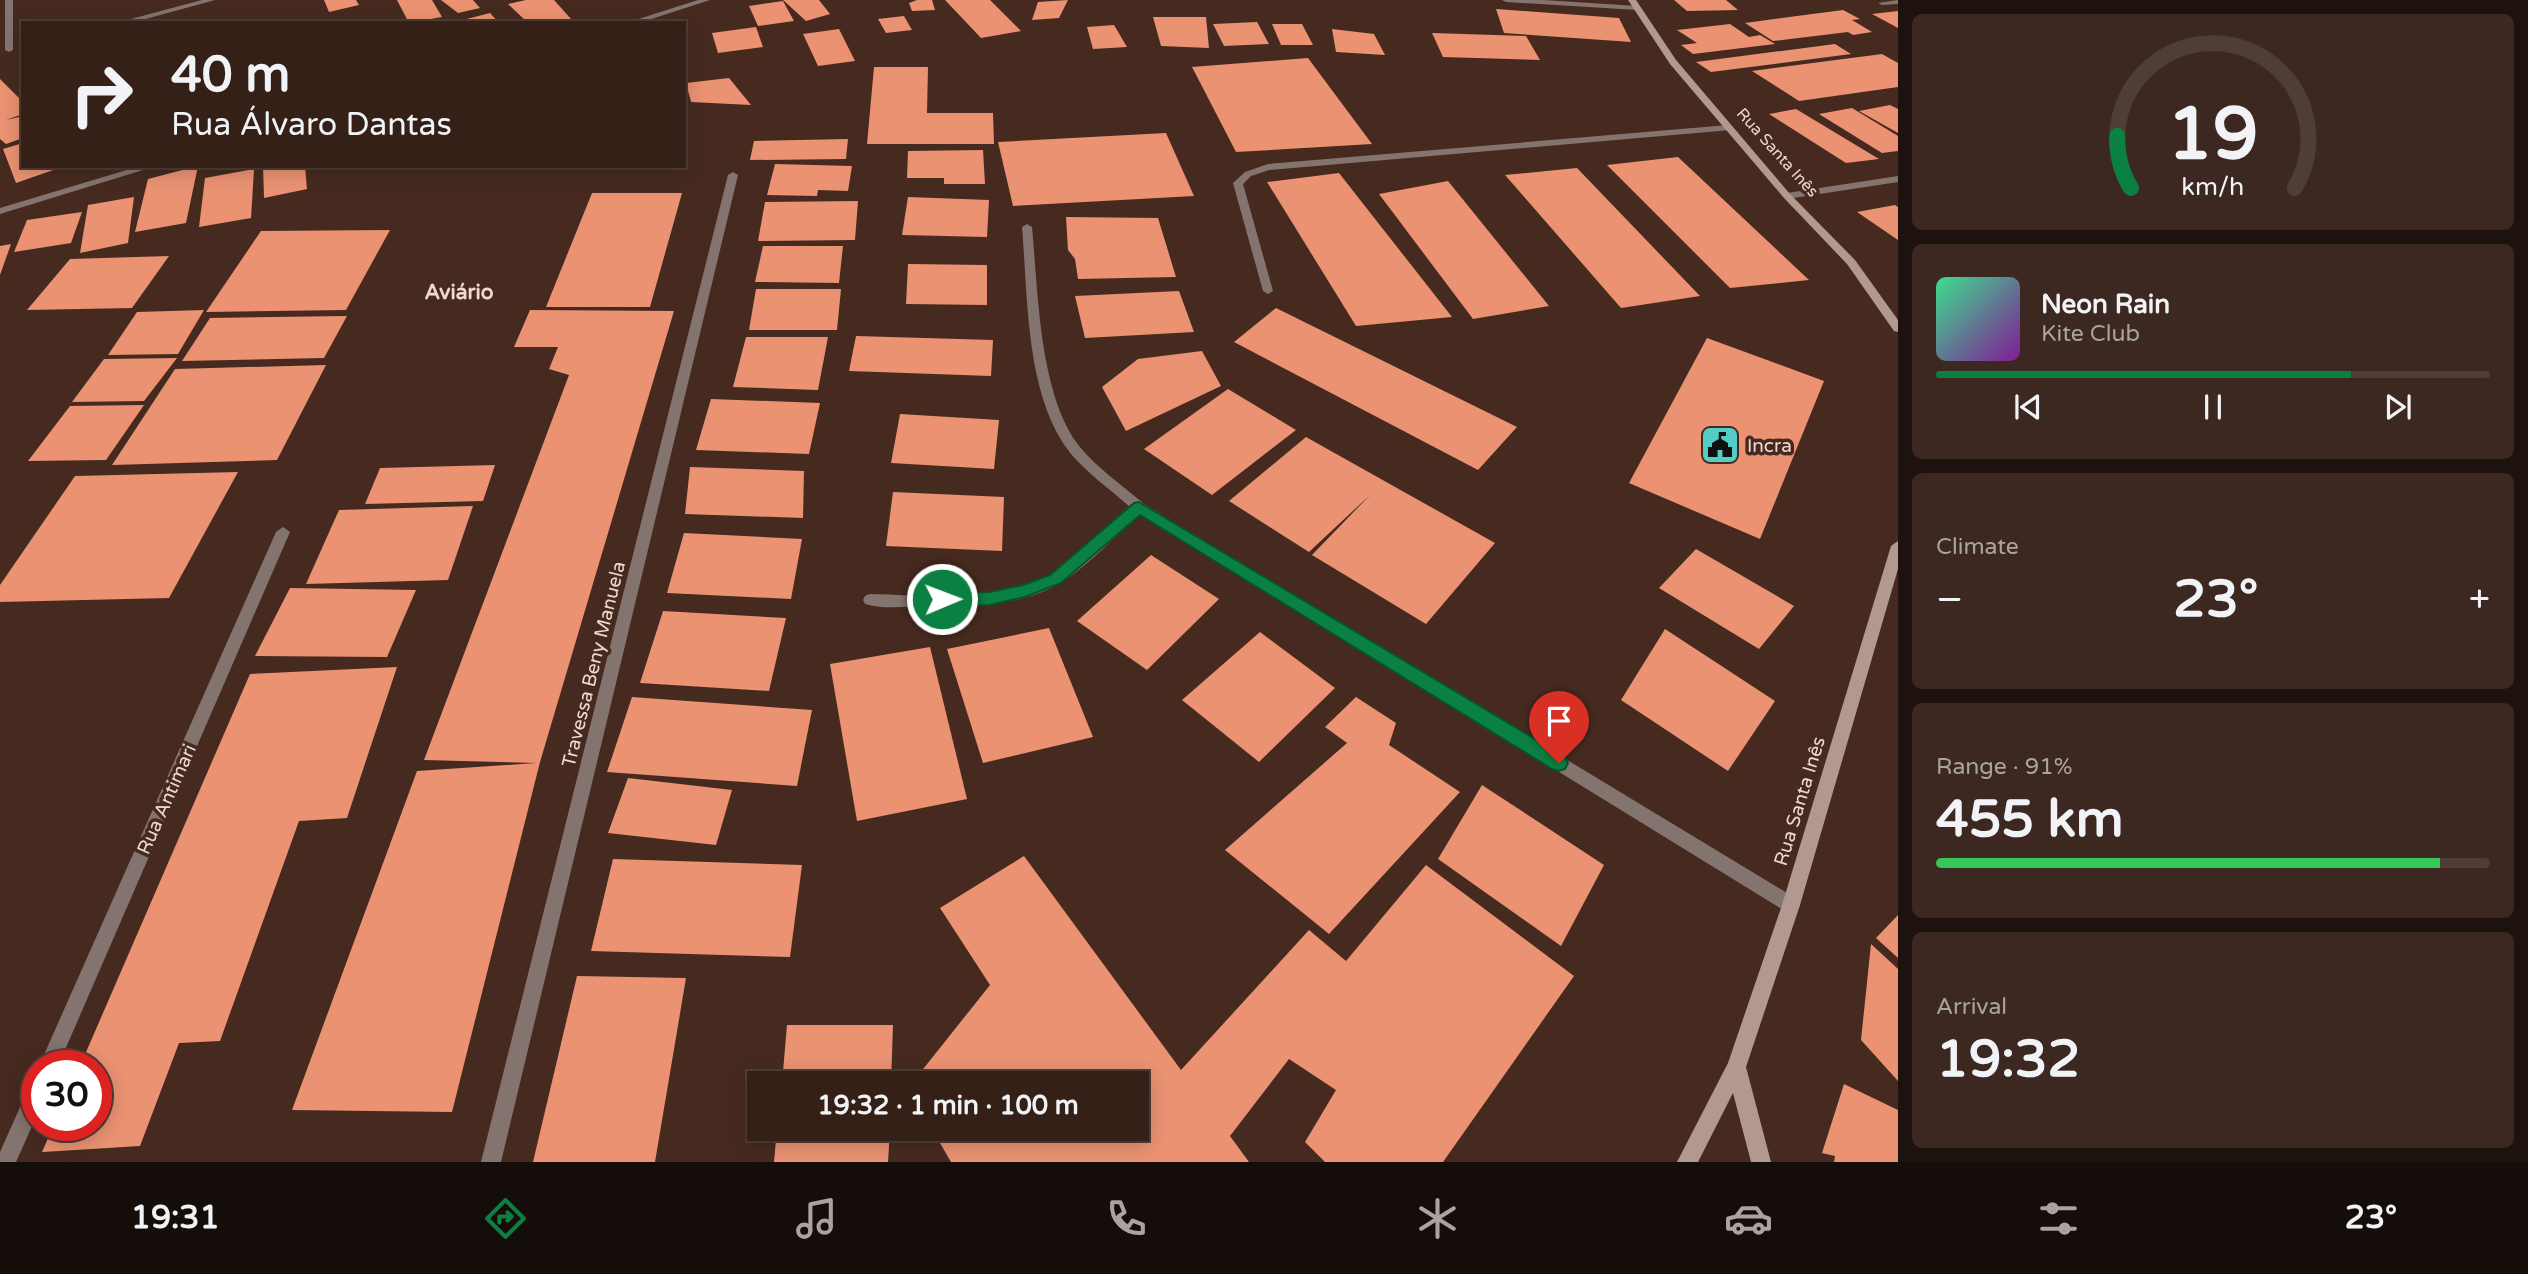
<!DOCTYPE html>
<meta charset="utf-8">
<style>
body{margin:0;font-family:"Varela Round",sans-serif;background:#3c2820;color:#f1f3f6;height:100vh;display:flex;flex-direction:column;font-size:26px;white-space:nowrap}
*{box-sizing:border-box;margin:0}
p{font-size:23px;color:#a9a3a1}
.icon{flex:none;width:38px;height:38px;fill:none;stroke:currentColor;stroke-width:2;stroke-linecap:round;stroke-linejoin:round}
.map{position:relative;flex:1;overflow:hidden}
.sheet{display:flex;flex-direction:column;gap:14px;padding:14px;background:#1d120d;width:630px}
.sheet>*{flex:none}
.top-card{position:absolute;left:21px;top:21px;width:665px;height:147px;border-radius:0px;box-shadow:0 4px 18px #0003,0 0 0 2px #4e3e36;background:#342017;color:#f1f3f6;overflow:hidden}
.speed{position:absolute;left:21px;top:1050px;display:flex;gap:14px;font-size:35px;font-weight:700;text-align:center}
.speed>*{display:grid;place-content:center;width:91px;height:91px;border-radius:50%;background:#342017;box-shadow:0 4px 18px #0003,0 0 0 2px #4e3e36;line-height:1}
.speed .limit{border:10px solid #d22;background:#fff;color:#111}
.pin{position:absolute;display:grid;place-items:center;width:60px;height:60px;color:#fff;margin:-72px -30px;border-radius:50% 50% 50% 0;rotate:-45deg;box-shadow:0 0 7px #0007}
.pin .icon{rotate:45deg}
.me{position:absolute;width:77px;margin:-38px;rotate:89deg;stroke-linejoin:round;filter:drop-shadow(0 0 5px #0008)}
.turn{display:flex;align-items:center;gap:24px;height:147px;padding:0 35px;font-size:32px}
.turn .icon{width:91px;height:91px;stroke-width:2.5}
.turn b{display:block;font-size:49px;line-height:60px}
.big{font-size:52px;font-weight:700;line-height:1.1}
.sheet .tile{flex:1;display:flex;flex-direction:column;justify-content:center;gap:10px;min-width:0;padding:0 24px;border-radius:10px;background:#3c2820}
.sheet .dial{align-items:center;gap:0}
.dial svg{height:182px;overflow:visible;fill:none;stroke:#4e3e36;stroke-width:7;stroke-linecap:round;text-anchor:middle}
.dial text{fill:#f1f3f6;stroke:none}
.song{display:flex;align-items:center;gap:21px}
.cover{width:84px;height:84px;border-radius:10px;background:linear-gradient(135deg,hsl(150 70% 55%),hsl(290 70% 35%))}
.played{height:7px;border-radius:4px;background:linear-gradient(90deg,#0b8043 75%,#4e3e36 75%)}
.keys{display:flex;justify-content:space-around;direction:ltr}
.heat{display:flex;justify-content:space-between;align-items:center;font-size:38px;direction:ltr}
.charge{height:10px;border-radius:5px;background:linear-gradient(90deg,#34c759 91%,#4e3e36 0)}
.trip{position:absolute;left:747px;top:1071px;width:402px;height:70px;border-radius:0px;background:#342017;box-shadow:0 4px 18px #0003,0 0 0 2px #4e3e36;font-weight:700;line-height:70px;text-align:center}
.menu{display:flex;height:112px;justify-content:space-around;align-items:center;background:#150d09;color:#a9a3a1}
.menu .icon{width:49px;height:49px}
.menu .active{color:#0b8043}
.menu b{font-size:32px;color:#f1f3f6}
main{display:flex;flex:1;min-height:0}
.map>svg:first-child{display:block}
.building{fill:#ea9272}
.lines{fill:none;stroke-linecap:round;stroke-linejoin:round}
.street{fill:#84746f;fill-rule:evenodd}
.secondary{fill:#b19990;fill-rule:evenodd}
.route{fill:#0b8043;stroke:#07532c;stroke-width:2}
.labels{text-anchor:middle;stroke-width:7;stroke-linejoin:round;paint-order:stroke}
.far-street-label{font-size:16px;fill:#ecd9d2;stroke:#462a1f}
.poi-label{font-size:19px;fill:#ecd9d2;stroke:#462a1f;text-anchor:start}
.street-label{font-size:19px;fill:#ecd9d2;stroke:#462a1f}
.far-district-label{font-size:21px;font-weight:bold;fill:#ecd9d2;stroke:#462a1f}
</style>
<main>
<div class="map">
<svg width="1898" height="1162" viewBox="0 0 1898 1162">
<rect width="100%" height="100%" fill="#462a1f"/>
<g class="building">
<polygon points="324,0 356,0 359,5 329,12"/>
<polygon points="397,0 432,0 442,17 409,23"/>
<polygon points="441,0 473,0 480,8 458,13"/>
<polygon points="526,0 554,0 572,20 563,23 528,23 508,4"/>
<polygon points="783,0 819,0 830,14 806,21"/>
<polygon points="917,0 932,0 935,10 912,11 909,3"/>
<polygon points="945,0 990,0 1021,31 981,38"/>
<polygon points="1068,0 1059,18 1032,20 1038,2"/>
<polygon points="1674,0 1726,0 1738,10 1687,11"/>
<polygon points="783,1 794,21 758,26 749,6"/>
<polygon points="1496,9 1619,18 1631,42 1504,33"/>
<polygon points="1843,10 1860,19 1852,20 1872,32 1853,35 1848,32 1773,41 1745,23"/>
<polygon points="1898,11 1898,28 1872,14"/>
<polygon points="490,13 499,23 455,23 455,22"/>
<polygon points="904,16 912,30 886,33 878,19"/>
<polygon points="1153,17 1206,17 1209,48 1161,46"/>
<polygon points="1257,22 1269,44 1224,46 1213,24"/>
<polygon points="1272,24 1302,24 1313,45 1281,45"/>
<polygon points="1730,24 1749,37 1760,35 1775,44 1693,54 1681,45 1697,43 1677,30"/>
<polygon points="1114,25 1127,47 1093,49 1087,27"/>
<polygon points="756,27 763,47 718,53 712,33"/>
<polygon points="839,29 855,61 818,66 803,34"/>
<polygon points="1332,29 1374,34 1385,55 1336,52"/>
<polygon points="1432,33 1526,36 1540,60 1443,57"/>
<polygon points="1835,44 1851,54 1711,72 1696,62"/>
<polygon points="1882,54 1898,63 1898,87 1799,101 1752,71"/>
<polygon points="1308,58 1372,144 1236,152 1192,67"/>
<polygon points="874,67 928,67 927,113 993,113 994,144 867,144"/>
<polygon points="729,78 751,105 691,102 686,83"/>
<polygon points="0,79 23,102 23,114 6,120 23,116 23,138 6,144 0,139"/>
<polygon points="1890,105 1898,109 1898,133 1859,111"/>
<polygon points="1852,108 1898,136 1898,151 1882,153 1819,114"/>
<polygon points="1796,109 1879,159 1846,163 1769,114"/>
<polygon points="1166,133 1194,196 1013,206 998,142"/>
<polygon points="848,139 846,159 750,160 754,141"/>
<polygon points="23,143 23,166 62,167 16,183 3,149"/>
<polygon points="983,150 985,184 944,184 944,178 907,178 908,151"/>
<polygon points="1678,157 1809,280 1730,288 1607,165"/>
<polygon points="775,164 852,166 848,191 818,190 817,196 767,195"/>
<polygon points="198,166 186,223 135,232 148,179"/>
<polygon points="263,166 305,166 307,189 264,198"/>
<polygon points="1577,168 1700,296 1621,308 1505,175"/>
<polygon points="254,169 251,218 199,227 205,178"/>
<polygon points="1339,173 1452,317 1356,326 1267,182"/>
<polygon points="1448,181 1549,306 1473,319 1379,194"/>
<polygon points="592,193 682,193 650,307 546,307"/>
<polygon points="134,197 128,243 80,253 88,205"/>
<polygon points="908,197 989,200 987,237 902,235"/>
<polygon points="858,201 855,240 758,241 765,202"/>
<polygon points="1895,205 1898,207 1898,240 1857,212"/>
<polygon points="82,212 71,243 14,252 27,220"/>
<polygon points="1066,217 1158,218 1176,277 1078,279 1075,259 1068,250"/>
<polygon points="390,230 346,310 206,312 261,231"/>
<polygon points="11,244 0,275 0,246"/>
<polygon points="763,246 843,246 839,283 755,282"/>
<polygon points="169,256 132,308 27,310 70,259"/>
<polygon points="908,264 987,265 987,305 906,304"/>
<polygon points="756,289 841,289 837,330 749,330"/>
<polygon points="1179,291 1194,332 1085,338 1075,296"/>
<polygon points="1276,308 1517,427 1478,470 1234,342"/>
<polygon points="204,310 178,354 108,355 137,312"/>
<polygon points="530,310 674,311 540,762 452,1112 292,1110 417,771 536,763 424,760 569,375 549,369 558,347 514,347"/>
<polygon points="347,316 324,358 182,361 210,318"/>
<polygon points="856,336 993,340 991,376 849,371"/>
<polygon points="746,337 828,337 818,390 733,387"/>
<polygon points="1707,338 1824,381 1760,539 1629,483"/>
<polygon points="1202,351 1221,386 1126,431 1102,387 1138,359"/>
<polygon points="177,358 144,401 72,402 104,359"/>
<polygon points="326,365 277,460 112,465 175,369"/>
<polygon points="1228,389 1296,430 1212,495 1144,449"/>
<polygon points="711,399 820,403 809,454 696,450"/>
<polygon points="144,405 106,460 28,461 70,406"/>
<polygon points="900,414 999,420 994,469 891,463"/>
<polygon points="1306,437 1495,543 1426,624 1312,555 1370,495 1309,552 1229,501"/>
<polygon points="495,465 483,501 365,504 380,468"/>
<polygon points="690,467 804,471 803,518 685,514"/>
<polygon points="238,472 169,598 0,602 0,585 75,476"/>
<polygon points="893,492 1004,497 1002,551 886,546"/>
<polygon points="473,506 448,580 306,584 339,510"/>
<polygon points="684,533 802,539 791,599 667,593"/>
<polygon points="1696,549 1794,606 1759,649 1659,588"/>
<polygon points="1151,555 1219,599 1147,670 1077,621"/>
<polygon points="290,588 416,590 387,657 255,656"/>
<polygon points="663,611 786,618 769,691 640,683"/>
<polygon points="1049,628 1093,737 983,763 947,649"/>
<polygon points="1665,629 1775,701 1728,771 1621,700"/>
<polygon points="1260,632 1335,688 1259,762 1182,700"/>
<polygon points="930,647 967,799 857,821 830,664"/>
<polygon points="397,667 347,818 299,821 220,1041 179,1043 140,1146 42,1152 54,1125 96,1125 96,1066 80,1066 250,674"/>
<polygon points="632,697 812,710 797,786 607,772"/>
<polygon points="1356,697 1396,723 1389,745 1460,792 1329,934 1225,850 1347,743 1325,727"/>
<polygon points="628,778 732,790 716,845 608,833"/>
<polygon points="1482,785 1604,865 1561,946 1438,859"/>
<polygon points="1024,856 1181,1070 1309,930 1346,961 1426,865 1574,976 1443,1162 1325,1162 1305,1142 1336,1090 1289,1059 1230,1136 1249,1162 951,1162 932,1129 1138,1129 1138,1083 912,1083 990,985 940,908"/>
<polygon points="613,859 802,865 790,957 591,951"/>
<polygon points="1898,915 1898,958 1876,938"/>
<polygon points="1871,944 1898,969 1898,1081 1861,1040"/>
<polygon points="577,976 686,978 655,1162 533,1162"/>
<polygon points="787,1025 893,1025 891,1083 782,1083"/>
<polygon points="1844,1084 1898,1110 1898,1162 1834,1162 1835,1156 1822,1153"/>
<polygon points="777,1129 890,1129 888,1162 774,1162"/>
</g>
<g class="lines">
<g class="street">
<polygon points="5,0 13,0 13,50 9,52 5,50"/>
<polygon points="202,0 215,0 131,23 116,23"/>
<polygon points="698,0 710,0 639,23 626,23"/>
<polygon points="1502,0 1544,0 1637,6 1641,8 1637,10 1506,2"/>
<polygon points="1898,0 1898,4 1882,5 1878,3"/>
<polygon points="1728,125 1733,128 1731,130 1269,170 1251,176 1243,184 1273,291 1268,294 1263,291 1233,183 1245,172 1268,164"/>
<polygon points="140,166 156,166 0,214 0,208"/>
<polygon points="733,172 738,175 501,1162 481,1162 728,175"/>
<polygon points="1898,176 1898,182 1787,199 1782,196 1787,193"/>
<path d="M 1027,224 L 1032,227 C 1038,290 1039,395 1079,446 C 1097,468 1122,485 1144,504 L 1797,899 L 1800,905 L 1797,911 L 1791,913 L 1785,911 L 1140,514 C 1115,536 1092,562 1064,581 C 1024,606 974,607 929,606 C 909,606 883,610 865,604 L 863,600 L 865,596 L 870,594 C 928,595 1002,606 1053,573 C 1082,555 1106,529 1130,507 C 1111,490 1088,474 1071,454 C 1025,397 1028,296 1022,227 Z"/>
<polygon points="283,527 290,532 58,1066 39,1066 276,532"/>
<polygon points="37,1082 37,1115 16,1162 0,1162 0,1152 30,1085"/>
</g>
<g class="secondary">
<polygon points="1628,0 1636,0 1676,60 1790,194 1855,260 1898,320 1898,332 1894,331 1847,264 1784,198 1670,64"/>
<polygon points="1898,541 1898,569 1800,905 1746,1067 1771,1162 1751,1162 1733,1093 1698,1162 1677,1162 1728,1063 1782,905 1891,546"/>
</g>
</g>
<polygon class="route" points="1139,502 1565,757 1568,763 1565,769 1559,771 1552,769 1140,515 1061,583 1025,597 990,605 942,606 934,599 942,593 990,592 1023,585 1050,575 1134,503"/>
<defs>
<symbol id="civic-square" viewBox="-11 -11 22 22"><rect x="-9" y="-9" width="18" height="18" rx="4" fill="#54cdc7" stroke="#462a1f"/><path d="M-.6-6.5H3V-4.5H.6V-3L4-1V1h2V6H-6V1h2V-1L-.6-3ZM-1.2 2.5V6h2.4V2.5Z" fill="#111"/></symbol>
</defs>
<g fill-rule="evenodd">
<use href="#civic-square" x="1698" y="423" width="44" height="44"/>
</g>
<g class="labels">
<g class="far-street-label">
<text transform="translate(1778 152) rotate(48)" y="6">Rua Santa Inês</text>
</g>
<g class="poi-label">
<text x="1747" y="452">Incra</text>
</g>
<g class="street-label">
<text transform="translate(593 664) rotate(-76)" y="7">Travessa Beny Manuela</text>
<text transform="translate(166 799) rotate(-66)" y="7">Rua Antimari</text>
<text transform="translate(1799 801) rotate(-73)" y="7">Rua Santa Inês</text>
</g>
<g class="far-district-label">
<text x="459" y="299">Aviário</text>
</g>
</g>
</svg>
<div class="speed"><div class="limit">30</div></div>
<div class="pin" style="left:1559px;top:763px;background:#d93025"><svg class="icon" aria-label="arrive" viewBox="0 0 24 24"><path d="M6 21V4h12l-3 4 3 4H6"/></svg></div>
<svg class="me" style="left:942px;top:599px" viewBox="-20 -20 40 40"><circle r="17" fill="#0b8043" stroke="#fff" stroke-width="3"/><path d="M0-11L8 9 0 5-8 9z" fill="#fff"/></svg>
<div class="trip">19:32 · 1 min · 100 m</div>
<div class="top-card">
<div class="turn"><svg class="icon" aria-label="right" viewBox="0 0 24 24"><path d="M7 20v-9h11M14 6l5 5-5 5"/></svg><div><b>40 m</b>Rua Álvaro Dantas</div></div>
</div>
</div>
<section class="sheet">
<div class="tile dial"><svg viewBox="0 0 100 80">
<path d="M14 69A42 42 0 1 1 86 69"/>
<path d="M14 69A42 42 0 0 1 8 46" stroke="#0b8043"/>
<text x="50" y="56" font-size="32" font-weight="700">19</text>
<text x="50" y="72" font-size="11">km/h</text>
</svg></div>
<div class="tile">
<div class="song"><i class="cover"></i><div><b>Neon Rain</b><p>Kite Club</p></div></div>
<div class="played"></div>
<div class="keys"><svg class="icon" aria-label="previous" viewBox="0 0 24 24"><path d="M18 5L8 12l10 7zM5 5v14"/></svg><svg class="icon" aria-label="pause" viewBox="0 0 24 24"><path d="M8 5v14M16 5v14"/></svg><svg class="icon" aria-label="next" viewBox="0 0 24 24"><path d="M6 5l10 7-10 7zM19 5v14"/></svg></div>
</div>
<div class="tile"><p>Climate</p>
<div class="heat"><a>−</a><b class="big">23°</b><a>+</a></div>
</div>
<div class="tile"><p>Range · 91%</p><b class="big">455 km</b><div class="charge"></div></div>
<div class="tile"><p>Arrival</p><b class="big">19:32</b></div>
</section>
</main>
<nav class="menu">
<b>19:31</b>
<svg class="icon active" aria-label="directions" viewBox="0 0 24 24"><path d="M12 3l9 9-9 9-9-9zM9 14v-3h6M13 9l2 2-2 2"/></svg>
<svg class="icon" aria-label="music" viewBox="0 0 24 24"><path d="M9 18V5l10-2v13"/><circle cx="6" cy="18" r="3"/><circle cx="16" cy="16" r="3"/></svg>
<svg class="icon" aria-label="phone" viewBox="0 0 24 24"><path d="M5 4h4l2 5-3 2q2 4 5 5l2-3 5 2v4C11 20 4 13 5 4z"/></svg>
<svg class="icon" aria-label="climate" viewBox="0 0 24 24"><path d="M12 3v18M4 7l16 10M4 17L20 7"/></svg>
<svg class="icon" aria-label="car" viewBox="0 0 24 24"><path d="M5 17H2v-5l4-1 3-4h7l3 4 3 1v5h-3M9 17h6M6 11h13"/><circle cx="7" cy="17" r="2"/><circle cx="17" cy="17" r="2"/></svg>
<svg class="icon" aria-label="filters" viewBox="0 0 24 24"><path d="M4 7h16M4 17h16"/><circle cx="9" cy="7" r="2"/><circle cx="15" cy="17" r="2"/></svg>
<b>23°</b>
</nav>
